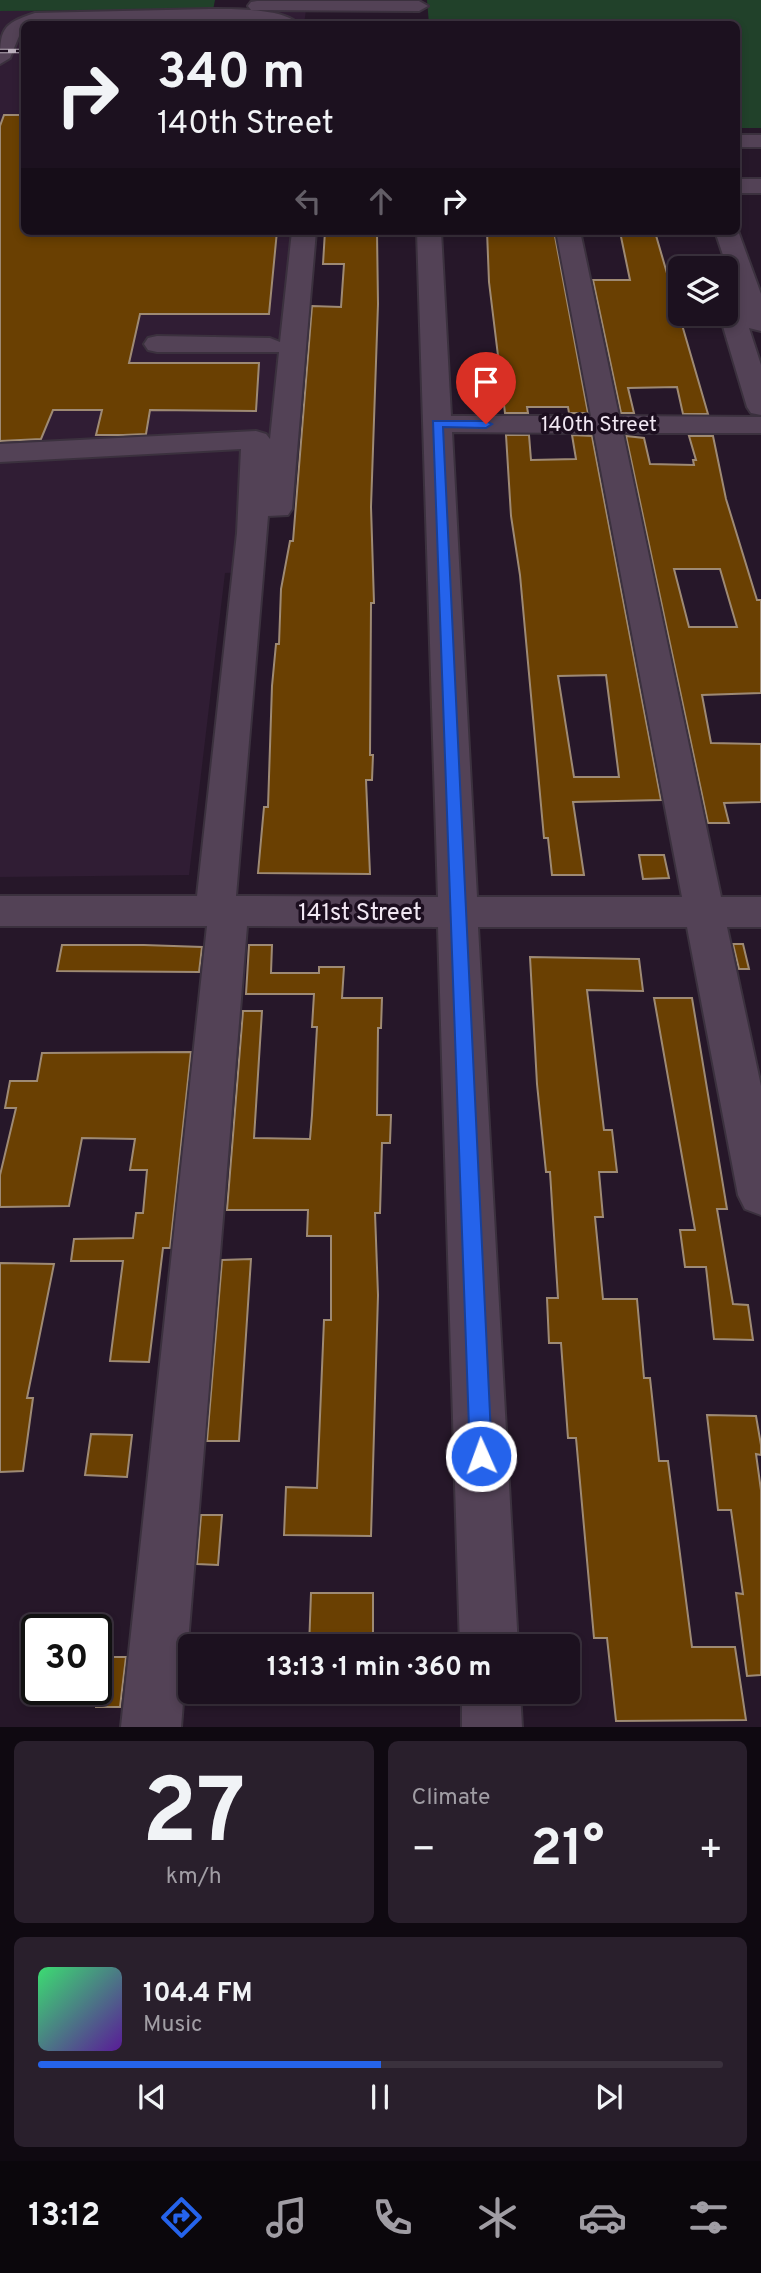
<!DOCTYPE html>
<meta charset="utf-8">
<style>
body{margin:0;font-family:Overpass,sans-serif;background:#291f2c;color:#f1f3f6;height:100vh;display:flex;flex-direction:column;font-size:26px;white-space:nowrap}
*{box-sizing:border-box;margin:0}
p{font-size:23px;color:#a09da4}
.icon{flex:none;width:38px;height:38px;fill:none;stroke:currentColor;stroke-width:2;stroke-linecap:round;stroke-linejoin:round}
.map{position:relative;height:1727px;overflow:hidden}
.side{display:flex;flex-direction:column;gap:14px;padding:14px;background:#0f0911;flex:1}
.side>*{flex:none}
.banner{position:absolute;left:21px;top:21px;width:719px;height:214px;border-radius:10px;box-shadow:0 4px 10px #0003,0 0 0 2px #3a313d;background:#1c111f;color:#f1f3f6;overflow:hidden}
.tools{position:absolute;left:668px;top:256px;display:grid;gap:14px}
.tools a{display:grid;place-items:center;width:70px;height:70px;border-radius:10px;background:#1c111f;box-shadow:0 4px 10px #0003,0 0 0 2px #3a313d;font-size:35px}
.speed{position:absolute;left:21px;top:1614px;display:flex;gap:14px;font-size:35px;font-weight:700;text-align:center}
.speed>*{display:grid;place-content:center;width:91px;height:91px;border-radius:50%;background:#1c111f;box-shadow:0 4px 10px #0003,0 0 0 2px #3a313d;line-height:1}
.speed .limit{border:4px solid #111;border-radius:10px;background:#fff;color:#111}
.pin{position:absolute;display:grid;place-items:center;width:60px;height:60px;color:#fff;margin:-72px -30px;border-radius:50% 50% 50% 0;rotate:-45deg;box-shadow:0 0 7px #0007}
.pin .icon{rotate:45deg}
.me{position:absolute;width:77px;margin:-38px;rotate:358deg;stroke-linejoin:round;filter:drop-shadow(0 0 5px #0008)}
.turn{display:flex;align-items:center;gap:24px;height:147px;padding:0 21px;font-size:32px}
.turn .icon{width:91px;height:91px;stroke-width:2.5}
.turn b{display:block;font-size:49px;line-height:60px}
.lanes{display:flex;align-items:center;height:66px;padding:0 21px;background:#0003;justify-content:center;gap:35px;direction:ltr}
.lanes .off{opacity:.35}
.big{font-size:52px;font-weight:700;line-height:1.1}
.side .card{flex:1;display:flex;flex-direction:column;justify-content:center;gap:10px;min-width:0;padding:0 24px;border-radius:10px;background:#291f2c}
.side .dial{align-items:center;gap:0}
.dial b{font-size:91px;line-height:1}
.song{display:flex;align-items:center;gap:21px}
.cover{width:84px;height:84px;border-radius:10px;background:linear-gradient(135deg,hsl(140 70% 55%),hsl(270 70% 35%))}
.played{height:7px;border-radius:4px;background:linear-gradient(90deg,#2563eb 50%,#3a313d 50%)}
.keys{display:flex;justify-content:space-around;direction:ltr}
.heat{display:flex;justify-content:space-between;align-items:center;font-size:38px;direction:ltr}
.side .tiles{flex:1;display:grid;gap:14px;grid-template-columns:1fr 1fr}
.card:last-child{grid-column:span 2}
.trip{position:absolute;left:178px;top:1634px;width:402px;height:70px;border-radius:10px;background:#1c111f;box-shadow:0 4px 10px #0003,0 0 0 2px #3a313d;font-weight:700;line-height:70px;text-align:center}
.menu{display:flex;height:112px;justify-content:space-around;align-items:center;background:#0b070c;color:#a09da4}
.menu .icon{width:49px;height:49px}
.menu .current{color:#2563eb}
.menu b{font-size:32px;color:#f1f3f6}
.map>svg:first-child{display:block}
.built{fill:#301d34}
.green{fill:#21412a}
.building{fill:#6a4002;stroke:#9e8a74;stroke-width:2;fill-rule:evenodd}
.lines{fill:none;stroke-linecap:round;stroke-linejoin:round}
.minor-casing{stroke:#3b313e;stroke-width:4}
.minor{fill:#534256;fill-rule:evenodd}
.rail-casing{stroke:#baafbc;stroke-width:4.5}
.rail{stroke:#1c0e1f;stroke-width:2.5;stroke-dasharray:8;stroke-linecap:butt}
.route{fill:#2563eb;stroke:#184099;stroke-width:2}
.labels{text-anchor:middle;stroke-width:7;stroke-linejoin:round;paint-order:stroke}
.far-street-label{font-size:21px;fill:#f1e7f3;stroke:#1c0e1f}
.street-label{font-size:24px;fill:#f1e7f3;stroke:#1c0e1f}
</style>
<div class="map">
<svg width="761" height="1727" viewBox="0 0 761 1727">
<rect width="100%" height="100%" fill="#261729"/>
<polygon class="built" points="306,10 304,24 24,24 24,231 297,231 264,571 225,573 189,875 0,877 0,11"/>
<g class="green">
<polygon points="0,0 215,0 213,10 0,11"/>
<polygon points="427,0 761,0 761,128 737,128 737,24 429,24"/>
</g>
<g class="building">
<polygon points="4,115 24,115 24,231 277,231 269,314 140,314 129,363 259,363 256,411 150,410 146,434 123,435 96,435 102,410 53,410 41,439 0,441 0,126"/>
<polygon points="325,231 377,232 378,304 371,507 374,603 371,603 370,755 373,755 372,780 366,780 370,874 258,873 264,807 268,807 272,686 276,644 279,644 281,589 290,541 293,541 312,306 341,307 344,264 323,264"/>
<polygon points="487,231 554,231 588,413 569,413 568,407 527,407 528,413 505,413 489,282"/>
<polygon points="620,232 655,232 708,414 683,414 677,387 628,388 634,413 621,413 593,280 630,280"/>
<path d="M 506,435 L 529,435 L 531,460 L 576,459 L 572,435 L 592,436 L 661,800 L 573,802 L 584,875 L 552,875 L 548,838 L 544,838 L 520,575 L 511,516 ZM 606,675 L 619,777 L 574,777 L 558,676 Z"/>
<path d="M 626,436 L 644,438 L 650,464 L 694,465 L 693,460 L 696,460 L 689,436 L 713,436 L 726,499 L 757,600 L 761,600 L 761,693 L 702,695 L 711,743 L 761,744 L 761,802 L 724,803 L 729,823 L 708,823 ZM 674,569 L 720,569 L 737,627 L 689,627 Z"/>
<polygon points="639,855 664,855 669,878 643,879"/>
<polygon points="733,944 743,944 749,969 739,969"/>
<polygon points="62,945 144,945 202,947 199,972 57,971"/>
<polygon points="249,945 272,945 271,973 319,973 319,967 344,967 342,998 382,998 381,1028 378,1028 377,1115 391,1115 390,1143 382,1143 380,1213 375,1213 378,1295 371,1536 284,1535 286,1487 317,1488 324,1320 331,1320 331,1236 307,1236 308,1210 227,1210 243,1011 262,1011 254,1138 310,1139 312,1115 317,1027 312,1027 314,994 246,994"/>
<polygon points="530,957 639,959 643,991 587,990 604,1130 612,1130 617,1172 599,1172 603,1217 595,1217 603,1299 637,1299 644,1378 650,1378 659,1461 668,1461 692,1647 735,1647 746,1720 616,1721 607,1638 594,1638 576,1438 568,1438 561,1343 549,1343 547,1298 558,1298 550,1172 546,1172 537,1084"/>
<polygon points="654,998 692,998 727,1209 717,1209 733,1304 748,1305 753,1340 714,1339 706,1267 685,1267 680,1230 695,1230"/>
<polygon points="191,1052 170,1248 163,1248 149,1362 110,1361 123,1261 71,1261 74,1239 133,1238 136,1213 143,1213 147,1170 130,1170 135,1139 82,1138 69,1206 0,1207 0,1175 16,1108 5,1108 10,1081 37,1081 42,1053"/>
<polygon points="251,1259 239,1441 207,1441 222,1260"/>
<polygon points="0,1263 54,1264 27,1398 33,1398 23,1471 0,1472"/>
<polygon points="707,1415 756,1416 761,1445 761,1455 756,1454 761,1490 761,1675 747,1676 736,1593 743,1594 731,1510 718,1510"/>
<polygon points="91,1434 132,1435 127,1477 85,1475"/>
<polygon points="201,1515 222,1515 218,1565 197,1564"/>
<polygon points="311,1593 373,1593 373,1647 309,1647"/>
<polygon points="96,1657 126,1657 120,1707 96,1707"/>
</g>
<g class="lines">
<defs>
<g id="minor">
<polygon points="257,1 419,1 428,6 419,11 251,10 248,6 251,2"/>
<path d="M 210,9 C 231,9 284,8 298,24 L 171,19 L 24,24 L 10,58 L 0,64 C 0,30 1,24 35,13 Z"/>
<rect x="737" y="135" width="24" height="12"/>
<rect x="737" y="179" width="24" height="14"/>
<polygon points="737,228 761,294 761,331 749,328 761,365 761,415 751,413 747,407 719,313 726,313 726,289 735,291 715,231 737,231"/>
<path d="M 292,231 L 316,231 L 292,509 L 288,515 L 268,516 L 236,896 L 438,897 L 417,231 L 441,231 L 451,416 L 591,416 L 556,231 L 580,231 L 619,416 L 761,417 L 761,433 L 623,433 L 721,897 L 761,897 L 761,927 L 727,927 L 761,1086 L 761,1215 L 745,1209 L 738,1195 L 687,927 L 478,927 L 518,1647 L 460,1647 L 438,927 L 247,926 L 181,1727 L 121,1727 L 207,926 L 0,926 L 0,896 L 197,896 L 237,533 L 241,449 L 0,462 L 0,444 L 256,431 L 266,434 L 270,439 L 279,352 L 157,352 L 148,350 L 144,344 L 148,338 L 157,336 L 270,338 L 280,342 ZM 452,432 L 594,433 L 682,897 L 477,897 Z"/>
<polygon points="462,1692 520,1692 522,1727 462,1727"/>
</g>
</defs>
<use href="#minor" class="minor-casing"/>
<use href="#minor" class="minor"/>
<defs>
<polyline id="rail" points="0,51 24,51"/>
</defs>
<use href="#rail" class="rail-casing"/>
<use href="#rail" class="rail"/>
</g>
<polygon class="route" points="433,421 486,421 492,424 486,428 443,427 492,1456 488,1464 481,1467 473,1464 470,1456"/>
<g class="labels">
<g class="far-street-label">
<text x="599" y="431">140th Street</text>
</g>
<g class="street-label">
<text x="360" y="920">141st Street</text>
</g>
</g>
</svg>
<div class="tools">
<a><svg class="icon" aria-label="layers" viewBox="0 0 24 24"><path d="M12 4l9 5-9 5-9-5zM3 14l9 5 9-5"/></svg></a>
</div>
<div class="speed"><div class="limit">30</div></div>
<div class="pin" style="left:486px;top:424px;background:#d93025"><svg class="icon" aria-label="arrive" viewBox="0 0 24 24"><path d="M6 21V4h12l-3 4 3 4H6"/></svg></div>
<svg class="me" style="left:481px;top:1456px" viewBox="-20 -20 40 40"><circle r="17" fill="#2563eb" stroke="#fff" stroke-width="3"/><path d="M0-11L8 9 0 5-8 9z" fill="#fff"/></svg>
<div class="trip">13:13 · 1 min · 360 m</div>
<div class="banner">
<div class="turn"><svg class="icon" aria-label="right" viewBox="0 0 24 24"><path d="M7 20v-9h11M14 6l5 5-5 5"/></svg><div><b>340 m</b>140th Street</div></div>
<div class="lanes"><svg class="icon off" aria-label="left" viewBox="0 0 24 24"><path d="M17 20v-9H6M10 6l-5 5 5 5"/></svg><svg class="icon off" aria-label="ahead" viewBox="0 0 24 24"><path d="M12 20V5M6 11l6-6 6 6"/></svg><svg class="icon" aria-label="right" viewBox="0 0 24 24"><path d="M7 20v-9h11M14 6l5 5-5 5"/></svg></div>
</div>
</div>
<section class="side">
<div class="tiles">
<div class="card dial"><b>27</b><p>km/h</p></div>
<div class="card"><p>Climate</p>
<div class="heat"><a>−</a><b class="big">21°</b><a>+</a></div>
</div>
<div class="card">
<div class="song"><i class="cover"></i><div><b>104.4 FM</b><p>Music</p></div></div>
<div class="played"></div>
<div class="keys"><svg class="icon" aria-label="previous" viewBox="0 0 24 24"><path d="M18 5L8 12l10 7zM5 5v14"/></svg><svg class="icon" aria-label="pause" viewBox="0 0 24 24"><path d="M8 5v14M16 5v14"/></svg><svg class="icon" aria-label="next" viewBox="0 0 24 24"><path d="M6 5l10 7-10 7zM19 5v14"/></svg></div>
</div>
</div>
</section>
<nav class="menu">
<b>13:12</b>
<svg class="icon current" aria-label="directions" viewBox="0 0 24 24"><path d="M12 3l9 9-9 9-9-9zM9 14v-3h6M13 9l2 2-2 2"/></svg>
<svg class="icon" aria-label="music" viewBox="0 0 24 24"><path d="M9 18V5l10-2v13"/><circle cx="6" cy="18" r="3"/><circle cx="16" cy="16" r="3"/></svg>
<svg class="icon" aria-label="phone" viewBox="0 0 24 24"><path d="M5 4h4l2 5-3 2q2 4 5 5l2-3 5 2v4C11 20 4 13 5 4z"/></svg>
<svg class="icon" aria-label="climate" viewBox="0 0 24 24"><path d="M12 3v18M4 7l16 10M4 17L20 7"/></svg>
<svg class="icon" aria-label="car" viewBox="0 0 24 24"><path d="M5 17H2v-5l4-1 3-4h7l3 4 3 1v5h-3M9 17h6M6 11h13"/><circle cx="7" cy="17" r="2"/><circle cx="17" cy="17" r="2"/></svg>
<svg class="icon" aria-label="filters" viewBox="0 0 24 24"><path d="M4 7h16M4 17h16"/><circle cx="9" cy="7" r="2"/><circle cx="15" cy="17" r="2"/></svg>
</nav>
